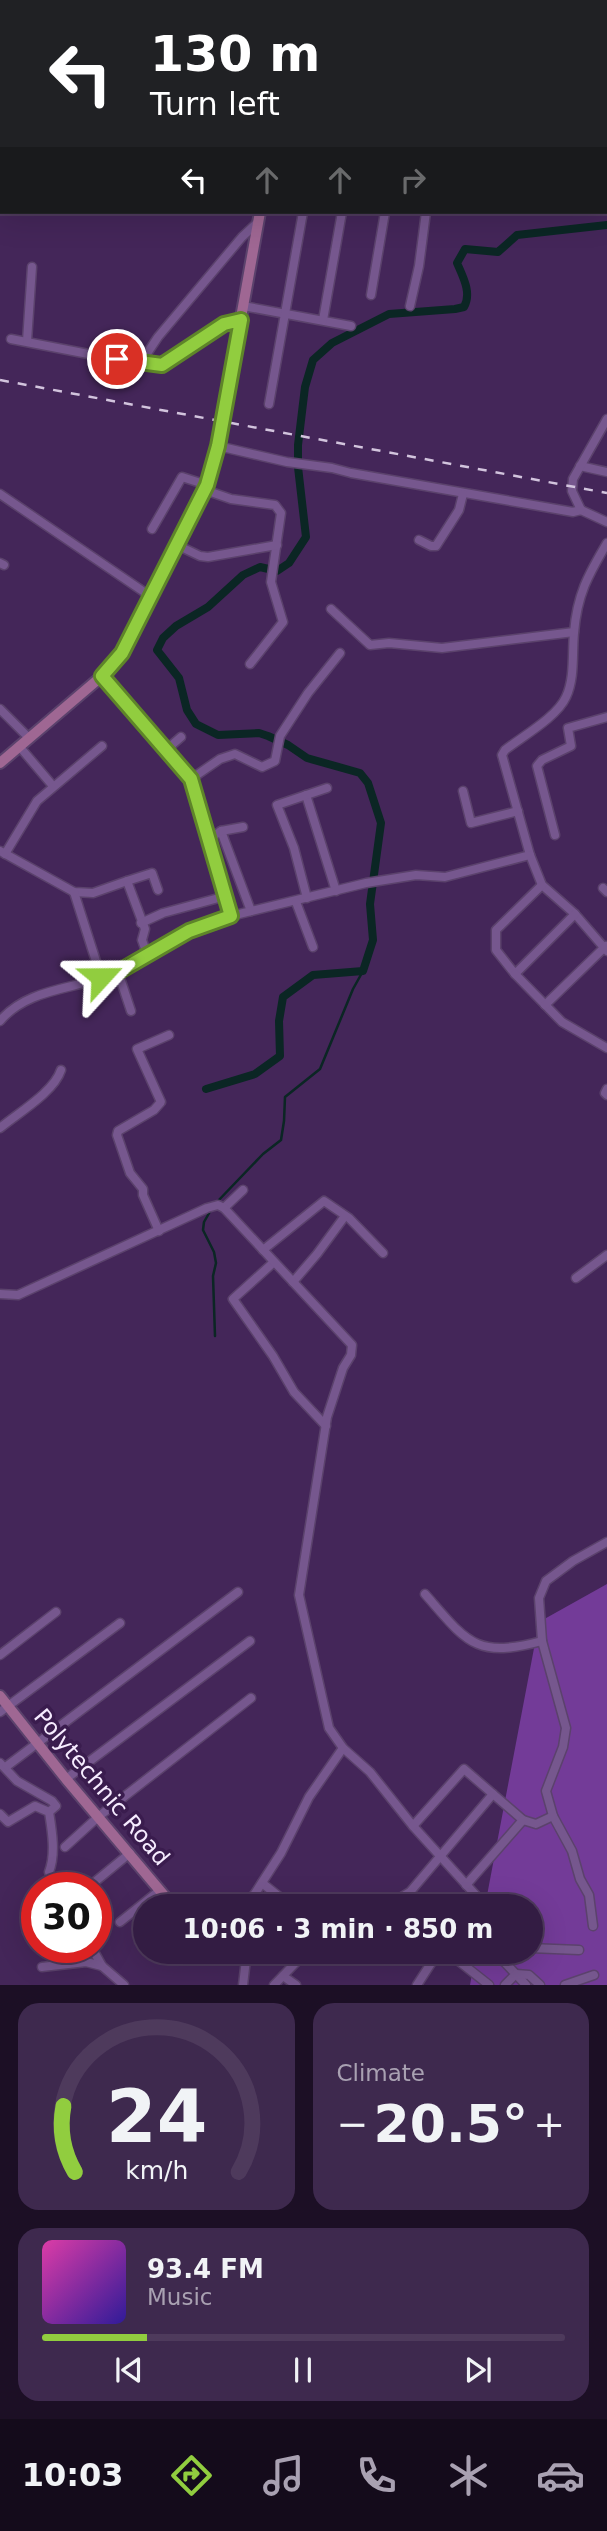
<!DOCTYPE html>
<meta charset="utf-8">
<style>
body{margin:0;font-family:"DejaVu Sans",sans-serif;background:#3e294e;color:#f1f3f6;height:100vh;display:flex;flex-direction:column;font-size:26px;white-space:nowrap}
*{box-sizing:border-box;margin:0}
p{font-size:23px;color:#a9a1b2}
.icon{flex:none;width:38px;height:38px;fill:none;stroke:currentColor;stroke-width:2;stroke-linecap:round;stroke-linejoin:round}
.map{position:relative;height:1985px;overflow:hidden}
.panel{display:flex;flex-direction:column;gap:18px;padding:18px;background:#1c0f25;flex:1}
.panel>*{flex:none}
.hud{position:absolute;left:0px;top:0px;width:607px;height:214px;box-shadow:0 7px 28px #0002,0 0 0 2px #4e3a5c;background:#202124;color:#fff;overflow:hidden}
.speed{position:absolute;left:21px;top:1872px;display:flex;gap:14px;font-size:35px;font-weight:700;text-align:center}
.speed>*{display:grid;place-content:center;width:91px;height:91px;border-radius:50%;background:#331c43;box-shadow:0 7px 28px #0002,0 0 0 2px #4e3a5c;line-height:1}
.speed .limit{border:10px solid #d22;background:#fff;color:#111}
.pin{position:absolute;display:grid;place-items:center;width:60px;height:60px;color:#fff;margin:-30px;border:4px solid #fff;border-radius:50%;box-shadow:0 2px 7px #0007}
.me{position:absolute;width:77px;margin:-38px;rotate:66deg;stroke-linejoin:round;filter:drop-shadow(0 0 5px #0008)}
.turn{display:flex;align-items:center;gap:24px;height:147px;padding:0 35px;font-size:32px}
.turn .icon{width:91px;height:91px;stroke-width:2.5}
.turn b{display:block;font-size:49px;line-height:60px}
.lanes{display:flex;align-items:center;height:66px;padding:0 35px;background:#0003;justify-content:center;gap:35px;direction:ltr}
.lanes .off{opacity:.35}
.big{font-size:52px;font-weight:700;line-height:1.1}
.panel .widget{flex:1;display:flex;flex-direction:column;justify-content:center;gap:10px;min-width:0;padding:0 24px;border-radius:21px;background:#3e294e}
.panel .dial{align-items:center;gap:0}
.dial svg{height:182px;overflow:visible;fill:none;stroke:#4e3a5c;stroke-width:7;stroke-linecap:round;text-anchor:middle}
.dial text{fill:#f1f3f6;stroke:none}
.song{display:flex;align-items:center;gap:21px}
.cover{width:84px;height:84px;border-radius:10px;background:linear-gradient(135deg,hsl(320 70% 55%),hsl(250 70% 35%))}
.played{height:7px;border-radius:4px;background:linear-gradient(90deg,#91cd3f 20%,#4e3a5c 20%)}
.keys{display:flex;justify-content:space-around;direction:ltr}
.heat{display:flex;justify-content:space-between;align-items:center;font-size:38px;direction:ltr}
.panel .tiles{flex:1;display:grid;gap:18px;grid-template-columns:1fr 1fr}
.widget:last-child{grid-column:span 2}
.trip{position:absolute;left:133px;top:1894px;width:410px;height:70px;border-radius:35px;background:#331c43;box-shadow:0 7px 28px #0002,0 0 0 2px #4e3a5c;font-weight:700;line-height:70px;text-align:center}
.tab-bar{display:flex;height:112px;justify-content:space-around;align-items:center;background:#140b1b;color:#a9a1b2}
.tab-bar .icon{width:49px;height:49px}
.tab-bar .current{color:#91cd3f}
.tab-bar b{font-size:32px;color:#f1f3f6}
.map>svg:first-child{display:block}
.green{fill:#733b98}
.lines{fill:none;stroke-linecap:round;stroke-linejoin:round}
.stream{stroke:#0b2624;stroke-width:2.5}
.canal{stroke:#0b2624;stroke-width:8}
.street-casing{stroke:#5b426c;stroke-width:11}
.secondary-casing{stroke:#5b426c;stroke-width:14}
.highway-casing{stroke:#5b426c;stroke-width:18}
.street{stroke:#76578e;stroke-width:8}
.secondary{stroke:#9f6793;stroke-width:10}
.highway{stroke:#fe8ca0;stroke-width:14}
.rail{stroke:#d2c4dd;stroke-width:2.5;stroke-dasharray:9 9;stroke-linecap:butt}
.route-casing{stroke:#5e8529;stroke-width:18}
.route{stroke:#91cd3f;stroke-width:12}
.labels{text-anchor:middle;stroke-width:7;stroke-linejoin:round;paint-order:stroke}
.street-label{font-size:23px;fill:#f6ecff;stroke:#3a1c4e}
</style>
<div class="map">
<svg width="607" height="1985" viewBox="0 0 607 1985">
<rect width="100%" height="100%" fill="#442659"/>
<polygon class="green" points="607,1584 607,1985 470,1985 476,1951 530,1951 530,1906 485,1906 539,1622"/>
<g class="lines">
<g class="stream">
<polyline points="216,1203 263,1154 281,1140 284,1121 285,1097 320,1069 353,989 363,971"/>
<polyline points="212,1208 204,1222 203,1230 214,1252 216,1263 213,1276 215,1336"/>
</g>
<path class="canal" d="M 206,1089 L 255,1074 L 280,1056 L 279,1021 L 283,997 L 313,975 L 363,971 L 373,940 L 370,904 L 381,823 L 368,783 L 360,773 L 307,758 L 288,745 L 268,736 L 259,733 L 218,735 L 196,724 L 187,710 L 179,678 L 157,650 L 163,638 L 176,626 L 208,607 L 243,575 L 260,567 L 277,571 L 289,563 L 306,537 L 298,467 L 298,445 L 305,387 L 313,360 L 332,343 L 389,314 L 455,309 L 464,307 C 472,293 463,277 457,263 L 465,249 L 498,252 L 517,235 L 607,225"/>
<defs>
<g id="street">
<polyline points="368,0 371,2"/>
<polyline points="103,2 104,0"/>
<polyline points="241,2 243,0"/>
<polyline points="0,65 2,62"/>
<polyline points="371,295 385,212"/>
<polyline points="243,306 351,326"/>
<polyline points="410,306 419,266 426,212"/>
<polyline points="323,320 342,212"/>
<polyline points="11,339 140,364 162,365 224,324 241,320"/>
<polyline points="27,341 32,267"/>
<polyline points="140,364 158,337 242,237 257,223"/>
<polyline points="269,404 303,212"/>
<polyline points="218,446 287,462 332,468 351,473 573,512 581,510 607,522"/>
<polyline points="580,466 607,472"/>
<polyline points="205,490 231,499 275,505 281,513 271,582 283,622 250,664"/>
<polyline points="0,494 150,596"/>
<polyline points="581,510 572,491 573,479 607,419"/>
<polyline points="152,529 182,477 207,485"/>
<polyline points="419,540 431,546 436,546 459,510 463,494"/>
<path d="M 607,543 C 588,575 577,595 574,633 C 572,654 575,678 566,697 C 557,717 523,736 505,750 L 502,755 L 530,855 L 542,885 L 575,914 L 607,951"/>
<polyline points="177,545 200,556 208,557 277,545"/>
<polyline points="0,563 4,565"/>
<polyline points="331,609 370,645 389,643 442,648 574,632"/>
<polyline points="102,676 191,779 231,916"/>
<polyline points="0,709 29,738"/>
<polyline points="19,746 53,786"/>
<polyline points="166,750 181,737"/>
<polyline points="191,779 220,759 235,754 262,767 275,761 280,736 308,693 340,653"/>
<polyline points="463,791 471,823 518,811"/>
<polyline points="306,795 336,891"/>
<polyline points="221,831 251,911"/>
<polyline points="555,835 537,766 542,760 571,746 568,728 607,717"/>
<polyline points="209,839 221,831 243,827"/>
<polyline points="0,851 74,892 93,893 127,881"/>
<polyline points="5,854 37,801 102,746"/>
<polyline points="542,885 496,930 496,950 515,974 575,914"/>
<polyline points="603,888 607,892"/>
<polyline points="158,890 152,873 127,881 145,929 142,940 147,954 177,940 189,931 231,916 366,883 416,875 445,877 530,855"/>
<polyline points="74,892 101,977"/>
<polyline points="307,898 294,848 277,805 327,788"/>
<polyline points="296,902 313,947"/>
<polyline points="141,923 163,913 226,896"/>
<polyline points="118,972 131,1011"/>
<polyline points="515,974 562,1022 607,1048"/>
<polyline points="545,1005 606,946"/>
<path d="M 0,1021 C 29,986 80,990 119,971 C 129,967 138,960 147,954"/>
<polyline points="607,1089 605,1093 607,1095"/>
<path d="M 0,1128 C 18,1113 54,1092 61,1070"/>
<polyline points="224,1208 243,1190"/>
<polyline points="159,1231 143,1195 143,1189 130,1173 117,1135 118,1131 154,1110 161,1102 137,1049 169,1035"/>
<polyline points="263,1250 324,1201 349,1218 383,1253"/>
<polyline points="274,1262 233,1299 273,1356 294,1392 326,1426"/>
<polyline points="576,1278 607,1255"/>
<polyline points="293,1282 317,1254 345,1216"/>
<polyline points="0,1294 18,1295 207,1208 218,1205 224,1208 352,1345 351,1355 343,1368 327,1417 299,1595 329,1728 343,1748 370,1772 413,1826 482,1902 480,1906"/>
<path d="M 425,1594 C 467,1642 475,1659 542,1641"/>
<polyline points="0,1655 56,1612"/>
<polyline points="0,1712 120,1623"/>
<polyline points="0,1763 17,1781 52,1801 56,1806 49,1812"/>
<polyline points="7,1766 238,1592"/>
<polyline points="66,1779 250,1641"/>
<path d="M 0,1814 L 8,1822 L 35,1806 L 49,1812 C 52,1831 56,1854 49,1872 L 56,1888"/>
<polyline points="553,1816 572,1851 580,1879 589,1895 593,1926"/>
<polyline points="413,1826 464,1769 523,1820"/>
<polyline points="65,1847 98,1817 251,1698"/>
<polyline points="262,1883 291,1906"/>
<polyline points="91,1885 130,1853"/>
<polyline points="466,1885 523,1820 536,1824 553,1816 546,1791 563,1747 566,1728 542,1641 539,1598 546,1581 573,1561 607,1542"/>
<polyline points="243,1906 254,1895"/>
<polyline points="253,1906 254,1895 281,1853 309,1797 343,1748"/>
<polyline points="387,1906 410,1892 493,1794"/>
<polyline points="120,1922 160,1890"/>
<polyline points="27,1932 30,1924 37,1924"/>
<polyline points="92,1948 102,1966 124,1985"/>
<polyline points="530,1948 579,1950"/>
<polyline points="446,1951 489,1985"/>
<polyline points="494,1951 526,1985"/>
<polyline points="42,1967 86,1962 102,1966"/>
<polyline points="283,1976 296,1985"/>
<polyline points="243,1985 247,1951"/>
<polyline points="274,1985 307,1951"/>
<polyline points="417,1985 439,1951"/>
<polyline points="505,1985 516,1974 529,1975 540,1985"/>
<polyline points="565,1985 594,1975"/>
</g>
<g id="secondary">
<polyline points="0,763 102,676 122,653 205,490 218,446 260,212"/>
<polyline points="0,1696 66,1779 173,1906"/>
</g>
<g id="highway">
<polyline points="0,89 2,89"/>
<polyline points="0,99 2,99"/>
<polyline points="606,183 607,183"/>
</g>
</defs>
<use href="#street" class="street-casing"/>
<use href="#secondary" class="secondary-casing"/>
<use href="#highway" class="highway-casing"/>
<use href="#street" class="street"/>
<use href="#secondary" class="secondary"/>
<use href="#highway" class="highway"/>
<polyline class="rail" points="0,380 607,493"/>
</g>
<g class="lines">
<defs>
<polyline id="route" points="101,977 118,972 189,931 231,916 191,779 102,676 122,653 207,485 218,446 241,320 224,324 162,365 117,359"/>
</defs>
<use href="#route" class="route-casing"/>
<use href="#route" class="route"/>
</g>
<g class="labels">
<g class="street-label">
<text transform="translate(102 1787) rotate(50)" y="8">Polytechnic Road</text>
</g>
</g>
</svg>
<div class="speed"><div class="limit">30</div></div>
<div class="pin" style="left:117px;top:359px;background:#d93025"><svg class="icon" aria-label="arrive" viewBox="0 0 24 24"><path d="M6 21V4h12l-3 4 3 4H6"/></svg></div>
<svg class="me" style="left:101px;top:977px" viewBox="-20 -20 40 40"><path d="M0-17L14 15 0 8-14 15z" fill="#91cd3f" stroke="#fff" stroke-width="4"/></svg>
<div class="trip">10:06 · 3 min · 850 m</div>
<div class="hud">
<div class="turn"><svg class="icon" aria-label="left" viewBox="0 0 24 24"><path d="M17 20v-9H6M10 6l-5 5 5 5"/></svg><div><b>130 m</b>Turn left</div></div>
<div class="lanes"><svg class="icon" aria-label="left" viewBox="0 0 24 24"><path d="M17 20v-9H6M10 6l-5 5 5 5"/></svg><svg class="icon off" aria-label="ahead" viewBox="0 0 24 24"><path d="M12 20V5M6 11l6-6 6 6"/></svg><svg class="icon off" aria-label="ahead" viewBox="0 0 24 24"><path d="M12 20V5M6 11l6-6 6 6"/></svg><svg class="icon off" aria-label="right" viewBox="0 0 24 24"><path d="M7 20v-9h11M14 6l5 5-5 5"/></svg></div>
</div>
</div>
<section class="panel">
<div class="tiles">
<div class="widget dial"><svg viewBox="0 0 100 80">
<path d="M14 69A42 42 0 1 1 86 69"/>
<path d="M14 69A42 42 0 0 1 9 40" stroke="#91cd3f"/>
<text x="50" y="56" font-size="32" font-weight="700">24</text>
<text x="50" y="72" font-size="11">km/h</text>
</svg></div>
<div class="widget"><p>Climate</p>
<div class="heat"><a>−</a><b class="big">20.5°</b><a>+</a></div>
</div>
<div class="widget">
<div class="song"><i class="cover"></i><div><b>93.4 FM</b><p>Music</p></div></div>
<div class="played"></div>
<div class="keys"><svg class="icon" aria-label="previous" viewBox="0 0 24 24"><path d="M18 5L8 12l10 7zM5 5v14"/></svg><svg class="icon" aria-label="pause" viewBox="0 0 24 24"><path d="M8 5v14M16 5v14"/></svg><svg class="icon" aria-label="next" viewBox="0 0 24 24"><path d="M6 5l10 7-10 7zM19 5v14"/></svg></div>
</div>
</div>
</section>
<nav class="tab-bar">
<b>10:03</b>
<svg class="icon current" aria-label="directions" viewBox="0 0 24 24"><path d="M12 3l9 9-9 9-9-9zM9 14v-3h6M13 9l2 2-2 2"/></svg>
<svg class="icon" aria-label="music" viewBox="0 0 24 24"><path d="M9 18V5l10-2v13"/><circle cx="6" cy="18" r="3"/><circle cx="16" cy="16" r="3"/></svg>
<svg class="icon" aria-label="phone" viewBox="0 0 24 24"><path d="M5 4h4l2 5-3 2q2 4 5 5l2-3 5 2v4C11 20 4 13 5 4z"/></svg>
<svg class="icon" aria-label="climate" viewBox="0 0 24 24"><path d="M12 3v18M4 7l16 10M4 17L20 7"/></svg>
<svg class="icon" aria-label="car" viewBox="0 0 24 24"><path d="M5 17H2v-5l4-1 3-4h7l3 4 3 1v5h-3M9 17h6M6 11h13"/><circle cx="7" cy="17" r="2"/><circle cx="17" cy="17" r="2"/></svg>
</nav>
